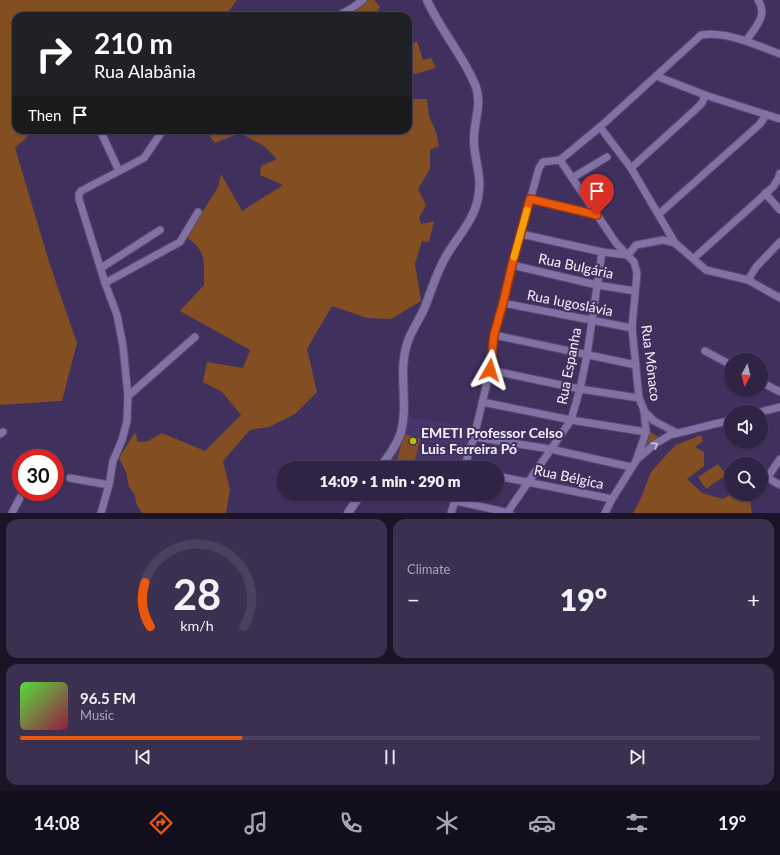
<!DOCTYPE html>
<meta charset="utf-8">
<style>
body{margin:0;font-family:Lato,sans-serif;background:#3c3051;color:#f1f3f6;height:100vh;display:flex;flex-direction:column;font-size:15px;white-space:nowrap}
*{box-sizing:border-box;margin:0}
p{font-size:13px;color:#a8a4b3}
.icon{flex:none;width:22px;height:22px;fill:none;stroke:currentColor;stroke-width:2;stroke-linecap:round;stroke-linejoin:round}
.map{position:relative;height:513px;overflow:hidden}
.panel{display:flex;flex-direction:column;gap:6px;padding:6px;background:#1a1426;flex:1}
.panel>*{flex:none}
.hud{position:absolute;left:12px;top:12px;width:400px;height:122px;border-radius:12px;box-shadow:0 1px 3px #0004,0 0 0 1px #4b415f;background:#202124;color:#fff;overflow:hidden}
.needle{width:26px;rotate:187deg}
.fabs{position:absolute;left:724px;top:353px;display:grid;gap:8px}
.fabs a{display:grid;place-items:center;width:44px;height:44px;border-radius:50%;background:#302446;box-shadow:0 1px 3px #0004,0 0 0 1px #4b415f;font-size:20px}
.speed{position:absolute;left:12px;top:449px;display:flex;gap:8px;font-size:20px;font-weight:700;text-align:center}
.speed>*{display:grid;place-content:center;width:52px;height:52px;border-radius:50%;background:#302446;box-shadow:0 1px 3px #0004,0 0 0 1px #4b415f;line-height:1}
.speed .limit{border:6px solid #d22;background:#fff;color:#111}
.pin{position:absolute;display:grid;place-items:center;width:34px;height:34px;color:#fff;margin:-41px -17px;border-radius:50% 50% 50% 0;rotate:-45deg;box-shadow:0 0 4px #0007}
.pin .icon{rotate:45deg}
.me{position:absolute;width:44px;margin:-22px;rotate:6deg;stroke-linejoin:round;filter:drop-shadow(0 0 3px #0008)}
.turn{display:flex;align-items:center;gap:14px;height:84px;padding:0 16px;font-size:18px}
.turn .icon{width:52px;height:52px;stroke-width:2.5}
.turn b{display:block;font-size:28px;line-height:34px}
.then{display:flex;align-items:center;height:38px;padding:0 16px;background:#0003;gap:8px;font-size:15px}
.big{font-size:30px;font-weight:800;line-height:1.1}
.panel .card{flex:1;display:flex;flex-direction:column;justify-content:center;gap:6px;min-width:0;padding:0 14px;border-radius:12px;background:#3c3051}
.panel .dial{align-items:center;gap:0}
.dial svg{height:104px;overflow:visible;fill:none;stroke:#4b415f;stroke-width:7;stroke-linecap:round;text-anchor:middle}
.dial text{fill:#f1f3f6;stroke:none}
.song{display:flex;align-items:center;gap:12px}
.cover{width:48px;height:48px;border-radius:6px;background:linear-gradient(135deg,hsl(110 70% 55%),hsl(340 70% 35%))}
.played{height:4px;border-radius:2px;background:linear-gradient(90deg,#ea580c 30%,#4b415f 30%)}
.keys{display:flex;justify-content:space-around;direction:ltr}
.heat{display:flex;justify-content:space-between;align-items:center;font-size:22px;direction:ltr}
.panel .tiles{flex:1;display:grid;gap:6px;grid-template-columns:1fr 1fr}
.card:last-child{grid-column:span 2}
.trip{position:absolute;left:276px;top:461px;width:228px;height:40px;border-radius:20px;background:#302446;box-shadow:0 1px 3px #0004,0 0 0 1px #4b415f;font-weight:800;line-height:40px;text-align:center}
.dock{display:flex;height:64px;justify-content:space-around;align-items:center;background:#130e1c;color:#a8a4b3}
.dock .icon{width:28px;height:28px}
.dock .current{color:#ea580c}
.dock b{font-size:18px;color:#f1f3f6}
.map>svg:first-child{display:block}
.built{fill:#48366b}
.green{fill:#824e22}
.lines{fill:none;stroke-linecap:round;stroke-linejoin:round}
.minor-casing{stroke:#584b6f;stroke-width:9}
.tertiary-casing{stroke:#584b6f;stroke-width:10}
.minor{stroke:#8171a5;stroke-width:7}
.tertiary{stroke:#8171a5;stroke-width:8}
.oneway{stroke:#ccc5df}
.route-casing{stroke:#983908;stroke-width:10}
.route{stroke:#ea580c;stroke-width:7}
.slow{stroke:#f59e0b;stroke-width:7}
.poi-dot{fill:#aec508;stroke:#40305e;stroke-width:1.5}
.labels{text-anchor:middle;stroke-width:4;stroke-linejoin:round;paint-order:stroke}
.street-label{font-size:14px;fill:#f5f2fe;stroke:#40305e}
.poi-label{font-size:14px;font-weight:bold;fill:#f5f2fe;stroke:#40305e;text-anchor:start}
</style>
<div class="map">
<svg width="780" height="513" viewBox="0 0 780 513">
<rect width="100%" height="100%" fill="#40305e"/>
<polygon class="built" points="405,417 428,419 471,429 465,450 429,442 427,423 425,437 427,445 465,454 461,468 385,467"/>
<g class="green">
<polygon points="0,0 237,0 225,16 16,16 16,130 34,130 15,148 50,265 77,343 62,401 0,405"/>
<polygon points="368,0 374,0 380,7 377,11 381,16 343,16 356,11"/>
<polygon points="408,37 414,43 417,41 423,60 431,58 436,68 408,76"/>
<path d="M 408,99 L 427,99 L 429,116 L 436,132 L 439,146 L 430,150 L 430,169 L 418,189 L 426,205 L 419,218 L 421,224 L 434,221 L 429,242 L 422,241 L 415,264 L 421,301 L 391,319 L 367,318 L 332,306 L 307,349 L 317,392 L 295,414 L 269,427 L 250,430 L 223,461 L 230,490 L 226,513 L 142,513 L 136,503 L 135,495 L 129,487 L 126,472 L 119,458 L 135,432 L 138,442 L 148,441 L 162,433 L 205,451 L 241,415 L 222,392 L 203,382 L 207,362 L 243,368 L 250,350 L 180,311 L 204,285 C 204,263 207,250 186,237 L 199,216 L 205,208 L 218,187 L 221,174 L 242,211 L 283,185 L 260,175 L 261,166 L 277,159 L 264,146 L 240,133 L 215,143 L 205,130 L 408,130 Z"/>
<polygon points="641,423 645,429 662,439 642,450"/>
<polygon points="404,434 420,439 413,468 396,464"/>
<polygon points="701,435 703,441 695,447 704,452 704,466 687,479 702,493 723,499 732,494 754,494 755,497 750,501 752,513 633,513 641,498 651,472 668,453 676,445"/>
<polygon points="718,464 726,475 706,489 698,477"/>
</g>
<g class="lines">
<defs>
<g id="minor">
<polyline points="338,16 352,8 363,0"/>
<path d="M 746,41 C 754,29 769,15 758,0"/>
<polyline points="656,76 705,95 780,119"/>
<polyline points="600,127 631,168 675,243 706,270 748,280 780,298"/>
<polyline points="100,130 119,171"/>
<polyline points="560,160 616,243 634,262 637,273 632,328 639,398 644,410 646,432 636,461 612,499 605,513"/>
<path d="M 560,160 L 600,127 L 701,35 C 727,31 756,45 780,54"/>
<polyline points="631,168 695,110 702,103 705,95"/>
<polyline points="572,178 607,157"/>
<polyline points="765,193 780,210"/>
<polyline points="530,199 597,215"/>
<polyline points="659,214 760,124 766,115"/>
<polyline points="521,234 602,252 628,255 636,245 663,240 675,243"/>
<polyline points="694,258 773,187 778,179 780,173"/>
<polyline points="512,265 597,285 635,291"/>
<polyline points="101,268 160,230"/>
<polyline points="748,280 756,267 780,242"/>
<polyline points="105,283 180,242 198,212"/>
<polyline points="503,303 632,328"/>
<polyline points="494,335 636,365"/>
<polyline points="705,351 731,365"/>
<polyline points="490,370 580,389 639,398"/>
<polyline points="761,382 780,392"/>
<polyline points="128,396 195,337"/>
<polyline points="482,402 571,420 646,432"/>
<polyline points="644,411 654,421 677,433"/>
<polyline points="761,412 780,407"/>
<polyline points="0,434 3,432"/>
<polyline points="474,437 550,449 631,467"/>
<polyline points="637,459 655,444 670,435 731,420"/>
<polyline points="464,468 474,437 490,370 494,335 503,303 512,265 539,168 543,162 560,160"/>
<polyline points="761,474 780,485"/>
<polyline points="497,476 612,499"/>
<polyline points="70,478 109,485"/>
<polyline points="767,478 780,459"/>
<polyline points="456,501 510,513"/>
<polyline points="12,513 23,492"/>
<polyline points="101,513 109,485 113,461 122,440 127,421 128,396 123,346 117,315 105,283 79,199 79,194 81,191 144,158 163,130"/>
<polyline points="451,513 457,494"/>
<polyline points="507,513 571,420 580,389 587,355 602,252"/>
</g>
<g id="tertiary">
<path d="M 380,468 C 388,456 397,446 401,432 C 409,403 397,371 408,341 C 412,330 419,320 424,309 C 431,292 436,274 445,258 C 456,238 474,221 478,198 C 483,174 473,159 474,138 C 474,121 482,104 476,87 C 464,56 440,30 427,0"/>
<polyline points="348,513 361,494"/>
</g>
</defs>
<use href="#minor" class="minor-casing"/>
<use href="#tertiary" class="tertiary-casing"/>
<use href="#minor" class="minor"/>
<use href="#tertiary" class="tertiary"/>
</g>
<defs><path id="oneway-chevron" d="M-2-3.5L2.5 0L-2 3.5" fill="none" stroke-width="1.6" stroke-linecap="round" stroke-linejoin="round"/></defs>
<use class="oneway" href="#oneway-chevron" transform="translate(655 445) rotate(-36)"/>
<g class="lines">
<defs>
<polyline id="route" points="490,370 494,335 503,303 512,265 530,199 597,215"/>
</defs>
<use href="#route" class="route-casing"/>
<use href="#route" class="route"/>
<polyline class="slow" points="514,257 527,210"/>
</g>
<circle class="poi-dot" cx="413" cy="441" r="4"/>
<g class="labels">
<g class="street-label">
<text transform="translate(576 266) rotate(12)" y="5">Rua Bulgária</text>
<text transform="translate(570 303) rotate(11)" y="5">Rua Iugoslávia</text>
<text transform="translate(651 363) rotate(83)" y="5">Rua Mônaco</text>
<text transform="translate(569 366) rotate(-79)" y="5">Rua Espanha</text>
<text transform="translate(569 477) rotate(12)" y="5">Rua Bélgica</text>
</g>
<g class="poi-label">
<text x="421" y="438">EMETI Professor Celso<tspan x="421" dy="16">Luis Ferreira Pó</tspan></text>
</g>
</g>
</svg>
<div class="fabs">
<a><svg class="needle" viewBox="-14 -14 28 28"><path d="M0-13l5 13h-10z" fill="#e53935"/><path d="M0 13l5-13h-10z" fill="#a8a4b3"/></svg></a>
<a><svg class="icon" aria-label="sound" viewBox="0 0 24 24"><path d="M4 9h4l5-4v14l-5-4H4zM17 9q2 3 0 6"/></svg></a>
<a><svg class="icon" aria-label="search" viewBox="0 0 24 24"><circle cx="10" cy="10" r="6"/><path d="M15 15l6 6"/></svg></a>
</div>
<div class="speed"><div class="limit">30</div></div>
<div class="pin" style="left:597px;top:215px;background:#d93025"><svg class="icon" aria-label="arrive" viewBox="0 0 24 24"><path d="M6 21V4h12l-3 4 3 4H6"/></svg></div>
<svg class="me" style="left:490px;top:370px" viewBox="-20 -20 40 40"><path d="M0-17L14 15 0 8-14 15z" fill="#ea580c" stroke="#fff" stroke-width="4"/></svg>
<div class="trip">14:09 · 1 min · 290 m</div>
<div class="hud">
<div class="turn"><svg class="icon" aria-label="right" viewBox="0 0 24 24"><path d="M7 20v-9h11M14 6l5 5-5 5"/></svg><div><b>210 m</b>Rua Alabânia</div></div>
<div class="then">Then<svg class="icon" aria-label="arrive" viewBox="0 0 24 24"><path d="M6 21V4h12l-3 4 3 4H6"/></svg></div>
</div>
</div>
<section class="panel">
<div class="tiles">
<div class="card dial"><svg viewBox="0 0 100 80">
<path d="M14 69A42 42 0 1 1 86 69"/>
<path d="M14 69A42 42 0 0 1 10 35" stroke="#ea580c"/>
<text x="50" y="56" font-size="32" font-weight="700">28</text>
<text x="50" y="72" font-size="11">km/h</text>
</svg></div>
<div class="card"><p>Climate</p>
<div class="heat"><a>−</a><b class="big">19°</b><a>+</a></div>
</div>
<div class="card">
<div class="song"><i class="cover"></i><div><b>96.5 FM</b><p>Music</p></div></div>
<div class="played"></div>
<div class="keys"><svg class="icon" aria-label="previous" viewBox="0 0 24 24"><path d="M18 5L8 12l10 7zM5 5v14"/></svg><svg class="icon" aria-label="pause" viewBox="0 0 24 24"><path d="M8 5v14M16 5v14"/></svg><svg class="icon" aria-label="next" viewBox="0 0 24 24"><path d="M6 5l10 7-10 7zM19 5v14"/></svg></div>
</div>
</div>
</section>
<nav class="dock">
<b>14:08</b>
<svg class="icon current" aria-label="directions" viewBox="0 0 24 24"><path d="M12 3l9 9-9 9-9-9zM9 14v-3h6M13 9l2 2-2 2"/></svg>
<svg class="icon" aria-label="music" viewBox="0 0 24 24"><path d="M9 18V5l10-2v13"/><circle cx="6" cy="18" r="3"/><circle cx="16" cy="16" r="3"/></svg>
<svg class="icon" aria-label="phone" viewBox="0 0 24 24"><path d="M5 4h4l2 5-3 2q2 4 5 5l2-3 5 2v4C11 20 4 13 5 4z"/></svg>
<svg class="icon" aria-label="climate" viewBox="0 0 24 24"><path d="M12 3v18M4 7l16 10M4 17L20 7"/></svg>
<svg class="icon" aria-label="car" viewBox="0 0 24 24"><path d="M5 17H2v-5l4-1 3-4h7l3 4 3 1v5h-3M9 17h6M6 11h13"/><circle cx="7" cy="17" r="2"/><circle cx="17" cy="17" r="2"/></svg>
<svg class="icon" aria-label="filters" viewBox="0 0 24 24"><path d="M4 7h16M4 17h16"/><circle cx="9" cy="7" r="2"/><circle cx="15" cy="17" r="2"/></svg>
<b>19°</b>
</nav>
